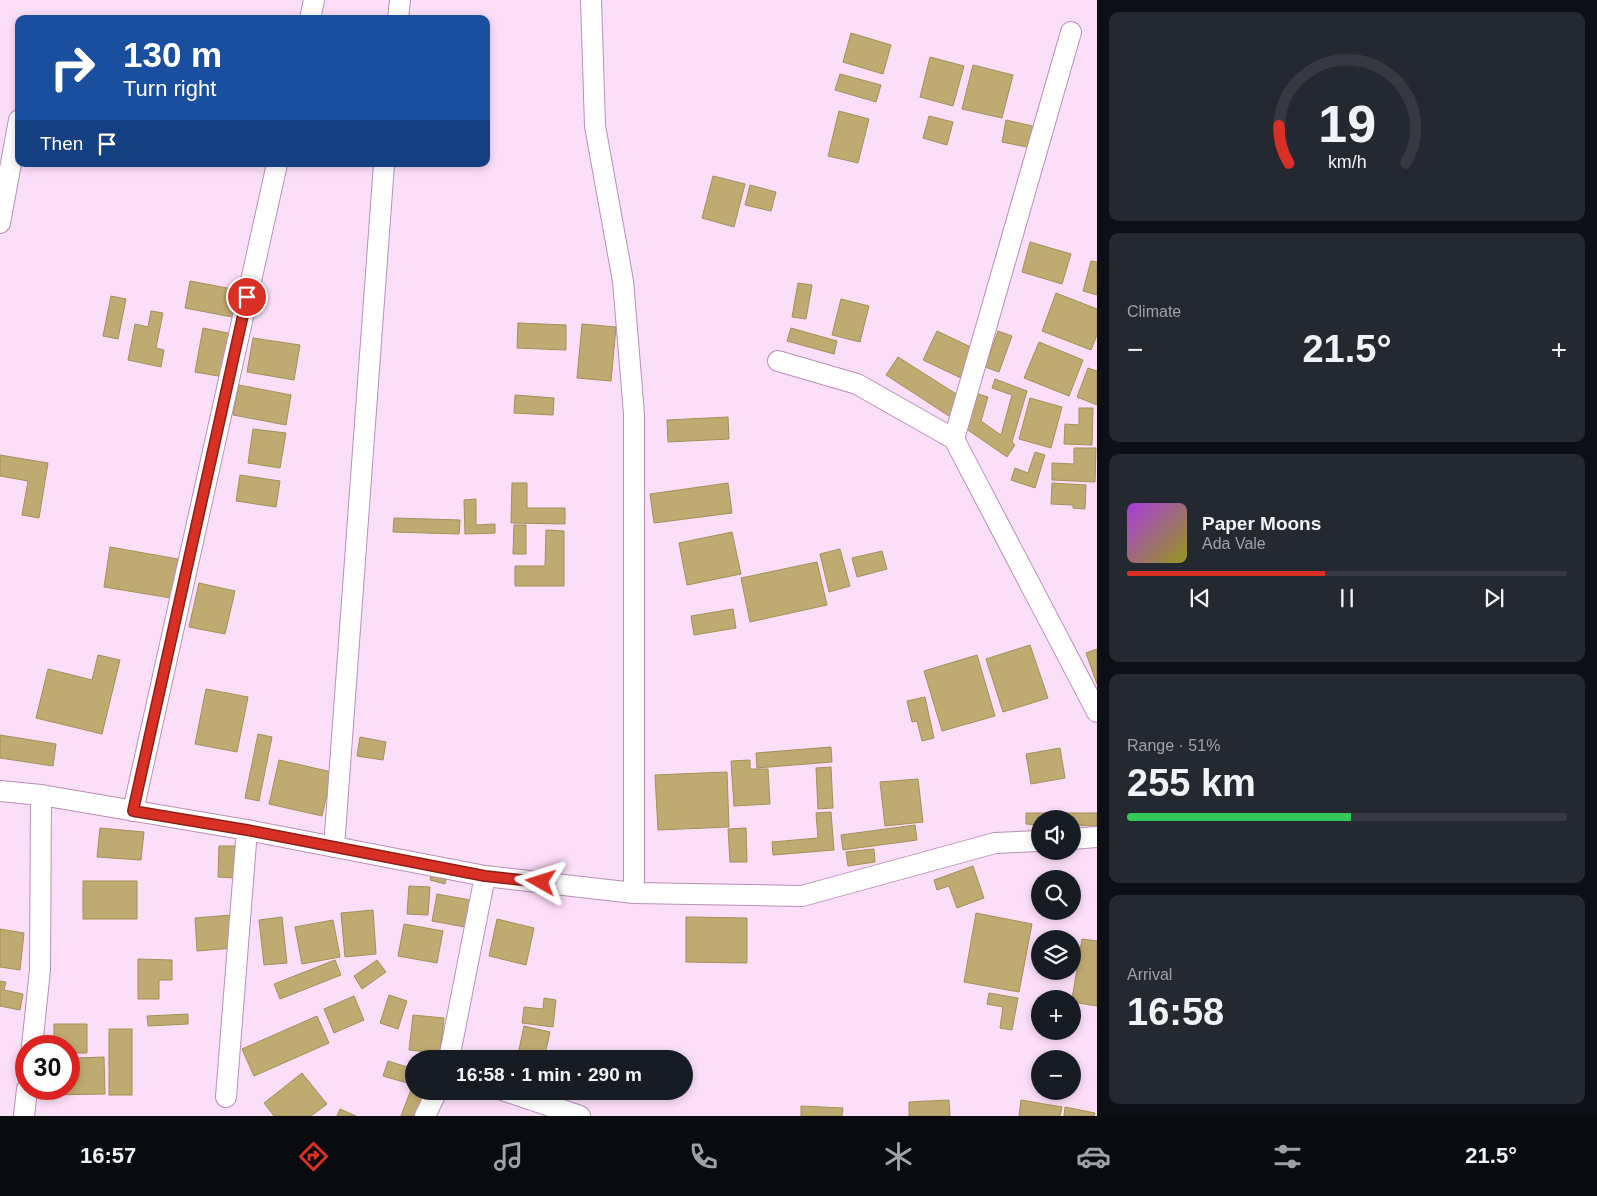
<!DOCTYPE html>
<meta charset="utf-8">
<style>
body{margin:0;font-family:Arial,sans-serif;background:#242831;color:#f1f3f6;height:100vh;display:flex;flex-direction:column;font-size:19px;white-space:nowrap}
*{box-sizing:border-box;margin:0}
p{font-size:16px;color:#9ea1a6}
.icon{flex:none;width:28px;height:28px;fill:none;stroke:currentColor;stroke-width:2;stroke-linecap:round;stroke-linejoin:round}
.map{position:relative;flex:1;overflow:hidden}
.details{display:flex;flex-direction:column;gap:12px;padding:12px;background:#0d0f14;width:500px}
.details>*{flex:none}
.guide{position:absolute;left:15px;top:15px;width:475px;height:152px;border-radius:10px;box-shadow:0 2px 8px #0003;background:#1a4fa0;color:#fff;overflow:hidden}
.fabs{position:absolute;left:1031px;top:810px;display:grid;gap:10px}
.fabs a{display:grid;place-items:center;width:50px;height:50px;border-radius:50%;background:#171b24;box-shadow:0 2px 8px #0003;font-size:25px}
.speed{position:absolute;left:15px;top:1035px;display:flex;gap:10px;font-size:25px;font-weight:700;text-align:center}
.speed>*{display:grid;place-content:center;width:65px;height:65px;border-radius:50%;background:#171b24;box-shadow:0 2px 8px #0003;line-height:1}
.speed .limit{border:8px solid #d22;background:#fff;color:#111}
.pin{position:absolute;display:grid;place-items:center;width:42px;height:42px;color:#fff;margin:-21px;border:2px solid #fff;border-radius:50%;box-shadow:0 1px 5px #0007}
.me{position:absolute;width:55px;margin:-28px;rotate:276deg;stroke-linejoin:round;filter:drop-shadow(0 0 4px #0008)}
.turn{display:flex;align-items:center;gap:18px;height:105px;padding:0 25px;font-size:22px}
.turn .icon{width:65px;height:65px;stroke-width:2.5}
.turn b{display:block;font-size:35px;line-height:42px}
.then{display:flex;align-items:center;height:48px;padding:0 25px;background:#0003;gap:10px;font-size:19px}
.big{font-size:38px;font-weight:700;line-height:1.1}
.details .card{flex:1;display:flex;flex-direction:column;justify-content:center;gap:8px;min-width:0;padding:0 18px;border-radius:10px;background:#242831}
.details .dial{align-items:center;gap:0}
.dial svg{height:130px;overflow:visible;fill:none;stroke:#363941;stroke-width:7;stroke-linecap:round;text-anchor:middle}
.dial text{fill:#f1f3f6;stroke:none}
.song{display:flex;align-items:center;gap:15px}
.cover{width:60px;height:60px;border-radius:8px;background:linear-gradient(135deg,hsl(280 70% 55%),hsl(60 70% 35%))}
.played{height:5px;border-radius:2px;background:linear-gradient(90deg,#d93025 45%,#363941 45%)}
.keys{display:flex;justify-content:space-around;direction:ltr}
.heat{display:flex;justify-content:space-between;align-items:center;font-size:28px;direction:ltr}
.charge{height:8px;border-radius:4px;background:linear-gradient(90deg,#34c759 51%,#363941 0)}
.trip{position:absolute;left:405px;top:1050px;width:288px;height:50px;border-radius:25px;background:#171b24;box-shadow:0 2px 8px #0003;font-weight:700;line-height:50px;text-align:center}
.tab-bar{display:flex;height:80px;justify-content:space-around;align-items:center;background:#090b0e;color:#9ea1a6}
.tab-bar .icon{width:35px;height:35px}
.tab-bar .current{color:#d93025}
.tab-bar b{font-size:22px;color:#f1f3f6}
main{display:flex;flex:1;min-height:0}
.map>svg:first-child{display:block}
.building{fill:#bfaa72;stroke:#a48f58}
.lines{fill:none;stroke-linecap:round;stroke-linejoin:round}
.minor-casing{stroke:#bb8fb8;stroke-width:22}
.minor{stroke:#fff;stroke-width:20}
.route-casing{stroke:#8d1f18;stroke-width:12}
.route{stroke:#d93025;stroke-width:9}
</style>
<main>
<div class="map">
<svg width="1097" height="1116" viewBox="0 0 1097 1116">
<rect width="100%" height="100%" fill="#fbdef8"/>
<g class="building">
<polygon points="851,33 891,45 883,74 843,62"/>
<polygon points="930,57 964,66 953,106 920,97"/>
<polygon points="973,65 1013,75 1002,118 962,109"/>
<polygon points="840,74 881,85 876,102 835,90"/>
<polygon points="839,111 869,119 858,163 828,156"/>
<polygon points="929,116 953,122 947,145 923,138"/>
<polygon points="1006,120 1037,127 1032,148 1002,142"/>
<polygon points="713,176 745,184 734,227 702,218"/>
<polygon points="750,185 776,192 771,211 745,205"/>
<polygon points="1030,242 1071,254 1062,284 1022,272"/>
<polygon points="1091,261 1097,262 1097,295 1083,291"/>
<polygon points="190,281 243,291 237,318 185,308"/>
<polygon points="798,283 812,285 806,319 792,317"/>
<polygon points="1056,293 1097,309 1097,335 1091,350 1042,331"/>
<polygon points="111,296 126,299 118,339 103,336"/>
<polygon points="841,299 869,306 860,342 832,335"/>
<polygon points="151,311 163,313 156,348 164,350 161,367 128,360 135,324 148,327"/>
<polygon points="518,323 566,325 566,350 517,348"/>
<polygon points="582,324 616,327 611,381 577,378"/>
<polygon points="203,328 233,334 224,377 195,372"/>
<polygon points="791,328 837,341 834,354 787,341"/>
<polygon points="937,331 975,349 961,378 923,360"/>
<polygon points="998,331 1012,336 999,372 985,367"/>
<polygon points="253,338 300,345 294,380 247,372"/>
<polygon points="1039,342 1083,360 1069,396 1024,378"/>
<polygon points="898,357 961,397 949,416 886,375"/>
<polygon points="1088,368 1097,371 1097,405 1077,397"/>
<polygon points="995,379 1027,391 1012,442 1015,445 1007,457 965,428 978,394 988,397 981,421 1001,435 1012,395 992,388"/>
<polygon points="239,385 291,395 286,425 233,415"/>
<polygon points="515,395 554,398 553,415 514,413"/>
<polygon points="1030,398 1062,407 1051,448 1019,439"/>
<polygon points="1079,408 1093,408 1092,445 1064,444 1065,424 1079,425"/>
<polygon points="728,417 729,439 668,442 667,420"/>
<polygon points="253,429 286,433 280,468 248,463"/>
<polygon points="1074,448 1096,448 1095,482 1052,480 1052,463 1074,464"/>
<polygon points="1035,452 1045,455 1035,488 1011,480 1015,468 1028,473"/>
<polygon points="0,455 48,463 39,518 22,515 28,481 0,476"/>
<polygon points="240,475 280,481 276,507 236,501"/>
<polygon points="512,483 527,483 527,508 565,508 565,524 511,523"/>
<polygon points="728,483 732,513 654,523 650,494"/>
<polygon points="1052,483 1086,485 1085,509 1073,508 1073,505 1051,504"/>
<polygon points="476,499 476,525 495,524 495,533 465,534 464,500"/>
<polygon points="394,518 460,520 459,534 393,532"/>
<polygon points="514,525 526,525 526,554 513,554"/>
<polygon points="546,530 564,531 564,586 515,586 515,566 545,566"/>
<polygon points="732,532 741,574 687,585 679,543"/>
<polygon points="110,547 178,559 171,598 104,587"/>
<polygon points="840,549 850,586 829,592 820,554"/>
<polygon points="882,551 887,569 857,577 852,558"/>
<polygon points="817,562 827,605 750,622 741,578"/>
<polygon points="199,583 235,591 225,634 189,627"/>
<polygon points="733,609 736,628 694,635 691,616"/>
<polygon points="1030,645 1048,698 1003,712 986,659"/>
<polygon points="1097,649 1097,684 1086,653"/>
<polygon points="98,655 120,660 102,734 36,718 48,669 92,680"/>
<polygon points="977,655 995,716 942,731 924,671"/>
<polygon points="206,689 248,697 237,752 195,744"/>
<polygon points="925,697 934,738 922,741 917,721 912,722 907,701"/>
<polygon points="258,734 272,737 259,801 245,798"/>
<polygon points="0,735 56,744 53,766 0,758"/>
<polygon points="360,737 386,742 383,760 357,756"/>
<polygon points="831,747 832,762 757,768 756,753"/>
<polygon points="1060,748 1065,778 1031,784 1026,754"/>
<polygon points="279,760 332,772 322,816 269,804"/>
<polygon points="750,760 750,769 768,769 770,804 734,806 731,761"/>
<polygon points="831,767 833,808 818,809 816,768"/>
<polygon points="727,772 729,827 658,830 655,775"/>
<polygon points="918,779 923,822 885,826 880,782"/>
<polygon points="831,812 834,850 773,855 772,842 818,838 816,813"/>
<polygon points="1026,813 1097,813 1097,826 1072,825 1072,819 1040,819 1040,825 1026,824"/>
<polygon points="915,825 917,840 843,850 841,835"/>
<polygon points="100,828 144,832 141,860 97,857"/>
<polygon points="746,828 747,862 730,862 728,829"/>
<polygon points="219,846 237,846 236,878 218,877"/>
<polygon points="874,849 875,862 848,866 846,852"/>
<polygon points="973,866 984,898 957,908 949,886 937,890 934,880"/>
<polygon points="433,868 448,872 445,884 430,880"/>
<rect x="83" y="881" width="54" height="38"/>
<polygon points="409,886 430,887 428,915 407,914"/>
<polygon points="437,894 470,900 465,927 432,921"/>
<polygon points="373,910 376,954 345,957 341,913"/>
<polygon points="976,913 1032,924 1019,992 964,982"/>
<polygon points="231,915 233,948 197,951 195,918"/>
<polygon points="282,917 287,963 264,965 259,920"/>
<polygon points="686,917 747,918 747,963 686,962"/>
<polygon points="497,919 534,928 526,965 489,956"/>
<polygon points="333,920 340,957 302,964 295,927"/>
<polygon points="404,924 443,931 437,963 398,956"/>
<polygon points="0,929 24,933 20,970 0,967"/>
<polygon points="1082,939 1097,941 1097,1006 1072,1002 1072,999"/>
<polygon points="138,959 172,960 172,980 159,980 159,999 138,999"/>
<polygon points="335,960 341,975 280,999 274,984"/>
<polygon points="377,960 386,972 362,989 354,976"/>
<polygon points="0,981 6,982 4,990 23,994 20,1010 0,1006"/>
<polygon points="989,993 1018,998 1012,1030 1000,1028 1003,1007 987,1004"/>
<polygon points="389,995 407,1001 398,1029 380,1023"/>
<polygon points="354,996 364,1020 334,1033 324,1009"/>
<polygon points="544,998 556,1000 553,1027 522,1023 524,1007 543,1009"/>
<polygon points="188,1014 188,1024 148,1026 147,1016"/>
<polygon points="413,1015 444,1018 440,1053 409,1050"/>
<polygon points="317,1016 329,1043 254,1076 242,1049"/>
<polygon points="54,1024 87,1024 87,1053 69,1053 69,1046 54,1046"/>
<polygon points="524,1026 550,1032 544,1059 517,1059"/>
<rect x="109" y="1029" width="23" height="66"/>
<polygon points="104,1057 105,1094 46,1095 46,1089 69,1089 69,1078 79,1078 78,1058"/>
<polygon points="388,1061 414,1069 414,1085 383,1076"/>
<polygon points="302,1073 327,1104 311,1116 274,1116 264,1103"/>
<polygon points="412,1087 414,1091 427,1093 418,1116 401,1116"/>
<polygon points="949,1100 950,1116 909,1116 909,1102"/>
<polygon points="1021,1100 1062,1107 1060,1116 1019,1116"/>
<polygon points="801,1106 843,1108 842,1116 801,1116"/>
<polygon points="1065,1107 1095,1113 1094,1116 1064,1116"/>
<polygon points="340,1109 356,1116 337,1116"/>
</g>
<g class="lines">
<defs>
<g id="minor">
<polyline points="591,0 595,126 623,281 634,414 634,893"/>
<polyline points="310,19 314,0"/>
<polyline points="398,19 400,0"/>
<polyline points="0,223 19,120"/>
<polyline points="778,361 857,384 954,439 1097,712"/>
<polyline points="954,439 1071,32"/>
<polyline points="0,791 41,795 247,830 485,876 634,893 802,896 995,843 1040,841"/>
<polyline points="133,811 277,164"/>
<polyline points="1072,839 1097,837"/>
<polyline points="334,847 384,164"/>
<polyline points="32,1046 40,970 41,795"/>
<polyline points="449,1059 485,876"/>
<polyline points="505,1091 580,1116"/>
<polyline points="226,1097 247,830"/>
<polyline points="24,1116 27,1089"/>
<polyline points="425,1116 437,1091"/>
</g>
</defs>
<use href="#minor" class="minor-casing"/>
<use href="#minor" class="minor"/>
</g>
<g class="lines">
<defs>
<polyline id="route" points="247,297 133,811 247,830 485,876 541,882"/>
</defs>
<use href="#route" class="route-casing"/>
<use href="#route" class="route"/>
</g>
</svg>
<div class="fabs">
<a><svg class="icon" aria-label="sound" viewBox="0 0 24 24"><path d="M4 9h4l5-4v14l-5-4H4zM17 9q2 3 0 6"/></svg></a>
<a><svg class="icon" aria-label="search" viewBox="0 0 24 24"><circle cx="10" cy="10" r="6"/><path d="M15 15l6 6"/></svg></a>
<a><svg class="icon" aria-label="layers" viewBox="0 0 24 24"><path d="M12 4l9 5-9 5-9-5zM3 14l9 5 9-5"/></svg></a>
<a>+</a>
<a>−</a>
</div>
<div class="speed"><div class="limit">30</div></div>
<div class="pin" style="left:247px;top:297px;background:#d93025"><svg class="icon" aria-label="arrive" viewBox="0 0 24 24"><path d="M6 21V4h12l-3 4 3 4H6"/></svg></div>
<svg class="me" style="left:541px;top:882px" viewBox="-20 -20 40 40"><path d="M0-17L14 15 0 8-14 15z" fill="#d93025" stroke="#fff" stroke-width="4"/></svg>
<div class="trip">16:58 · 1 min · 290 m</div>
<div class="guide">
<div class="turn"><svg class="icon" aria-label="right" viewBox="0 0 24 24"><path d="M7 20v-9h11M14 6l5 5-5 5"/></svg><div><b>130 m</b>Turn right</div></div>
<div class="then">Then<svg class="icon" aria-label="arrive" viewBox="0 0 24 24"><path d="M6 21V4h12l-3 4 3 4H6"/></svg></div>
</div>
</div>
<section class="details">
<div class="card dial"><svg viewBox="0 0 100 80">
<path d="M14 69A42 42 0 1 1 86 69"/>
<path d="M14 69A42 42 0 0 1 8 46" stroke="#d93025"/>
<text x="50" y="56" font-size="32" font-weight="700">19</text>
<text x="50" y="72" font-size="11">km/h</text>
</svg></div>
<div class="card"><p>Climate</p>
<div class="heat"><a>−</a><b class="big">21.5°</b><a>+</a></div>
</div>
<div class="card">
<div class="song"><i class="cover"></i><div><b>Paper Moons</b><p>Ada Vale</p></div></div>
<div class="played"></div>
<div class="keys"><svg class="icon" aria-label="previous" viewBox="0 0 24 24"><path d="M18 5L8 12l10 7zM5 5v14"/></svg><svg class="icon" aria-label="pause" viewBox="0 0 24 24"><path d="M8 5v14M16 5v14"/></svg><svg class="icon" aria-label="next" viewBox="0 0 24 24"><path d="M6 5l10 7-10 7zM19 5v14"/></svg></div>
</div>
<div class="card"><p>Range · 51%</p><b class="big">255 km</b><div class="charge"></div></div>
<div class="card"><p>Arrival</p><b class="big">16:58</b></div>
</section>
</main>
<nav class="tab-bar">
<b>16:57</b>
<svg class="icon current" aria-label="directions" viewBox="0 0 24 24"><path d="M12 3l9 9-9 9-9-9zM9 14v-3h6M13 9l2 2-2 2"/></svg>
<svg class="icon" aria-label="music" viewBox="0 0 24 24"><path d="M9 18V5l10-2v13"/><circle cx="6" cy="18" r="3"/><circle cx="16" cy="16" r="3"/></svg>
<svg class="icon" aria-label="phone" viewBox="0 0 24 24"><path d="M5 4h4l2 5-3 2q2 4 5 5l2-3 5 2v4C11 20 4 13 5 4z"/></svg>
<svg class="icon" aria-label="climate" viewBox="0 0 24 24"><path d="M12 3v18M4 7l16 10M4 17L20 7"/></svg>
<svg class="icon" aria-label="car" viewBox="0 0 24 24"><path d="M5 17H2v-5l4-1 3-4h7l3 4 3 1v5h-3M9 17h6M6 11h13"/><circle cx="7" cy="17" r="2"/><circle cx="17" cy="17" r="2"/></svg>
<svg class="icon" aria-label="filters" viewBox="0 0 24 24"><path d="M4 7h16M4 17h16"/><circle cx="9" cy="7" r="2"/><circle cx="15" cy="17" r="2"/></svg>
<b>21.5°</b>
</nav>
